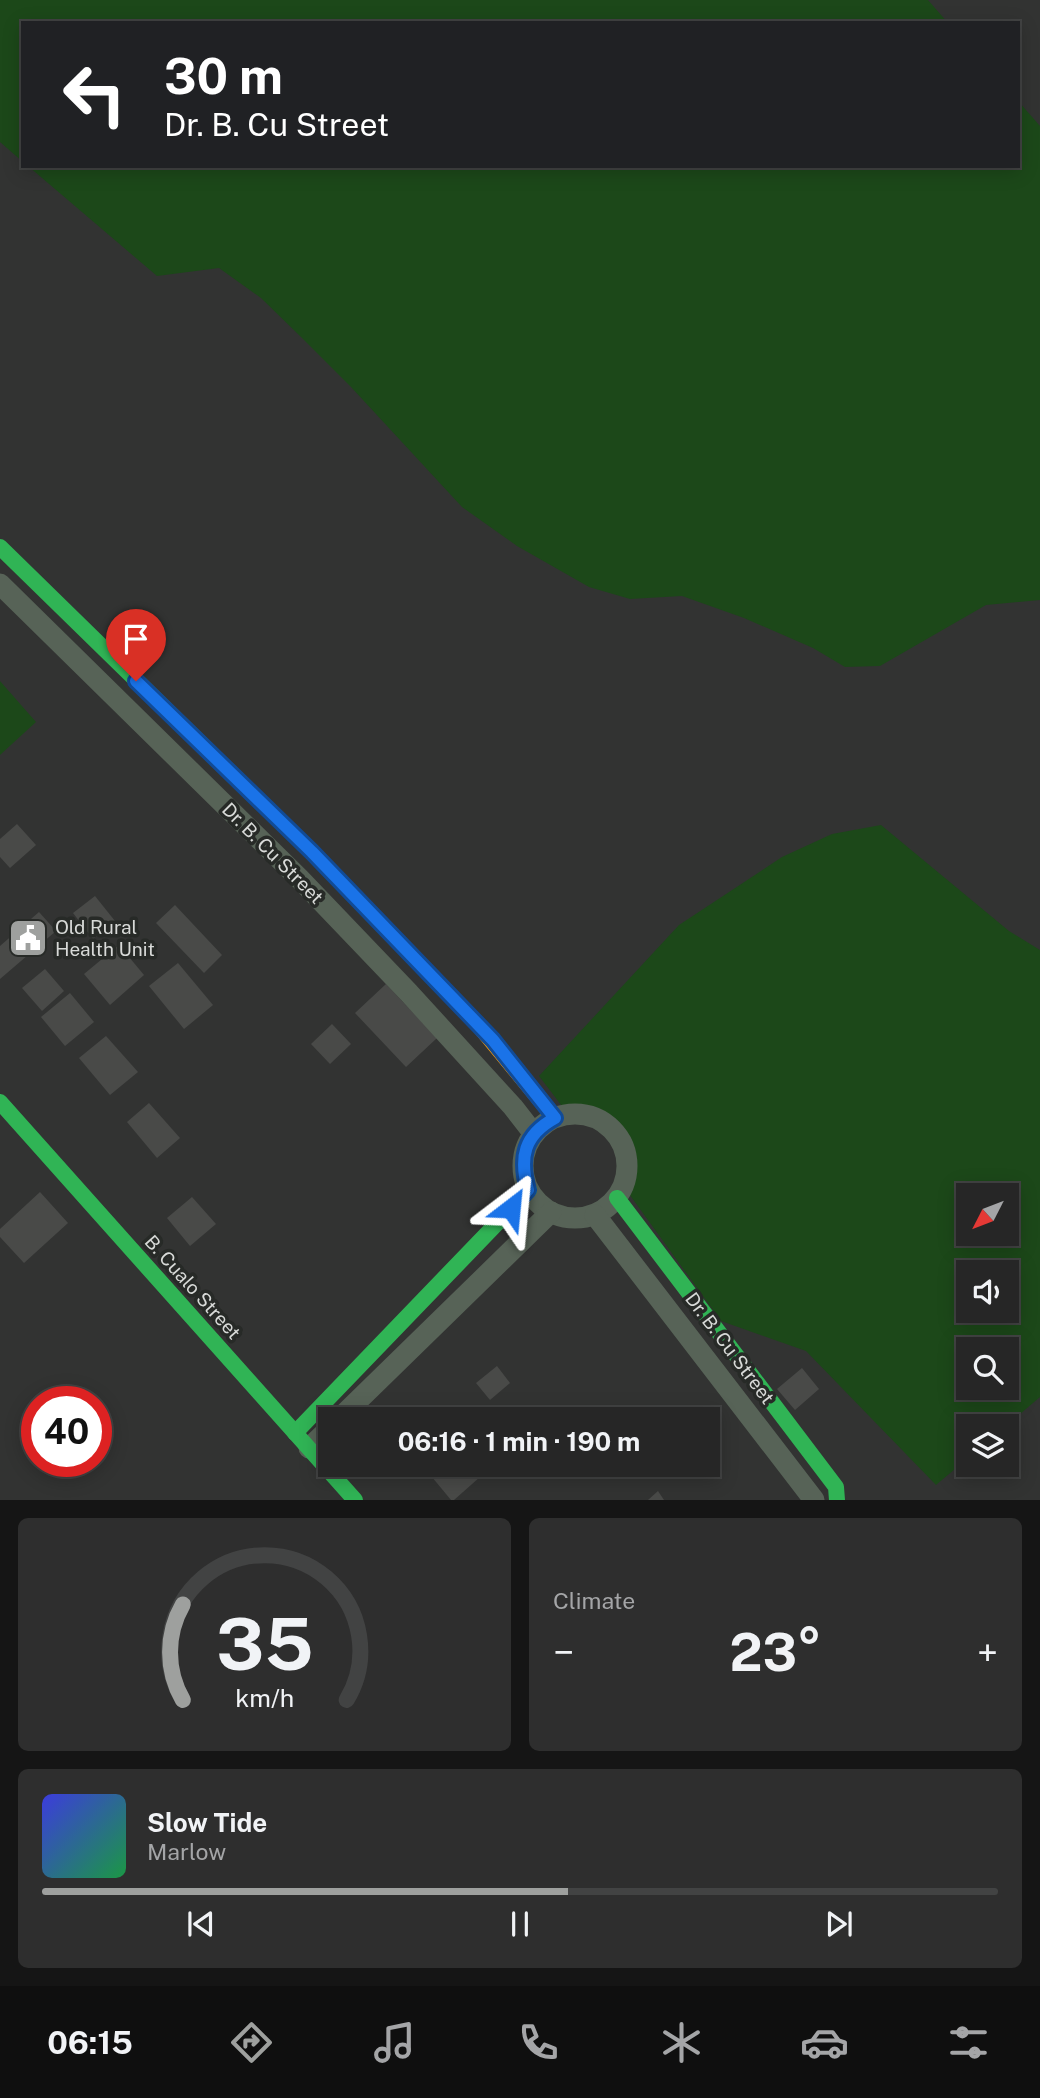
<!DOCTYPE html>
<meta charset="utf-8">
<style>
body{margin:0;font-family:"Public Sans",sans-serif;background:#2e2e2e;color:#f1f3f6;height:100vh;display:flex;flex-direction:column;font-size:26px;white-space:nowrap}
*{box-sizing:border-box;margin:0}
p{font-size:23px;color:#a4a5a7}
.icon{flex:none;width:38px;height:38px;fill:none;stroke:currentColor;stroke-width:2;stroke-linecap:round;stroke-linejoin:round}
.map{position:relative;height:1500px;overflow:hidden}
.drawer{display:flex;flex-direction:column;gap:18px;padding:18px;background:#151515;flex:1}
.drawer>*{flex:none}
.banner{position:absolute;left:21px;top:21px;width:999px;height:147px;border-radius:0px;box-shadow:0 4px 18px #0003,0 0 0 2px #424343;background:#202124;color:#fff;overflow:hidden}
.needle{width:46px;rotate:228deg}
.fabs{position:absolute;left:956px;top:1183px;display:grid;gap:14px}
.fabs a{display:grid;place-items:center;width:63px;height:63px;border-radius:0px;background:#262626;box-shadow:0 4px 18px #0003,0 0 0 2px #424343;font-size:35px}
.speed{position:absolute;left:21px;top:1386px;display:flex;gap:14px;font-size:35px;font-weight:700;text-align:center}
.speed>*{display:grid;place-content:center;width:91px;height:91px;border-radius:50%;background:#262626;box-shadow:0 4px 18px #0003,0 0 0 2px #424343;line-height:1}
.speed .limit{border:10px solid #d22;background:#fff;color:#111}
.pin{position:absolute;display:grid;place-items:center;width:60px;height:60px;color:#fff;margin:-72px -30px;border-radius:50% 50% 50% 0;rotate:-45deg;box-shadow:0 0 7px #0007}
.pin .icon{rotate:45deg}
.me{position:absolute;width:77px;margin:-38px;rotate:29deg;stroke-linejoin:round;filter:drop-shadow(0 0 5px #0008)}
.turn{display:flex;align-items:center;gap:24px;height:147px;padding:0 28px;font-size:32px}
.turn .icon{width:91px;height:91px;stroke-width:2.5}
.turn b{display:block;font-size:49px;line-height:60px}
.big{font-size:52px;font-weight:700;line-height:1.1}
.drawer .tile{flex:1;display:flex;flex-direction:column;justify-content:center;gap:10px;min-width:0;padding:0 24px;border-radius:10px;background:#2e2e2e}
.drawer .dial{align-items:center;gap:0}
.dial svg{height:182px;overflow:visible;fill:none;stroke:#424343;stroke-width:7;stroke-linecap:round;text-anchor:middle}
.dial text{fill:#f1f3f6;stroke:none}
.song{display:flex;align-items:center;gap:21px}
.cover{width:84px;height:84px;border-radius:10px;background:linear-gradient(135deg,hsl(240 70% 55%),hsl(140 70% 35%))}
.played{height:7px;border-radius:4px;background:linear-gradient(90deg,#9ea09e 55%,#424343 55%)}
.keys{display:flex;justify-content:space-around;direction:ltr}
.heat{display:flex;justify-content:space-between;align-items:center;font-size:38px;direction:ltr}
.drawer .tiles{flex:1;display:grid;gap:18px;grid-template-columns:1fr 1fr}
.tile:last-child{grid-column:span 2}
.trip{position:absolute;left:318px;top:1407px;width:402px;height:70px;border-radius:0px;background:#262626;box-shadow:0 4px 18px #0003,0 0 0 2px #424343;font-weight:700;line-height:70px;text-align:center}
.tab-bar{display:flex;height:112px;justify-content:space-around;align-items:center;background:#0f0f0f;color:#a4a5a7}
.tab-bar .icon{width:49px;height:49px}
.tab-bar .on{color:#9ea09e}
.tab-bar b{font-size:32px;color:#f1f3f6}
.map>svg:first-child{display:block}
.green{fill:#1c4819;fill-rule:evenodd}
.building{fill:#494a48}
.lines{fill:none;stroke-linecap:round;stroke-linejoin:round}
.street{stroke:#576357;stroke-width:21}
.fast{stroke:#30b455;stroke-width:16}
.slow{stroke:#ff9f0a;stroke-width:16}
.route-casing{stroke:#114b97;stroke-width:18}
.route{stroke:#1a73e8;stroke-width:12}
.labels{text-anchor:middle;stroke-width:7;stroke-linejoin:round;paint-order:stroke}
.street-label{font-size:19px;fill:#d8dad8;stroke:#272a27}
.poi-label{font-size:19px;fill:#d8dad8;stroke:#272a27;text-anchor:start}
</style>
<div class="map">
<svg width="1040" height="1500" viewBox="0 0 1040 1500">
<rect width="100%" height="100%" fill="#323332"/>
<g class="green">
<polygon points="0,0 928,0 948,23 23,23 23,162 0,142"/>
<polygon points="1019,102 1040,126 1040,600 986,605 880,666 845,667 813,648 744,618 682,596 630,599 589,587 517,546 462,507 351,387 301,337 261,298 219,268 157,276 28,166 1018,166"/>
<polygon points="0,681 36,722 0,755"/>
<path d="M 881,825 L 1009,931 L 1040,950 L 1040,1397 L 1006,1426 L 968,1426 L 968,1458 L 936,1485 L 806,1351 L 721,1321 L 624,1187 C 635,1145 612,1114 568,1114 L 539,1076 L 679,925 L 782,857 L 832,834 ZM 968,1195 L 1006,1195 L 1006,1234 L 968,1234 ZM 968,1272 L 1006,1272 L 1006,1311 L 968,1311 ZM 968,1349 L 1006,1349 L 1006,1388 L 968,1388 Z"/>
</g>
<g class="building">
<polygon points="17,824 36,845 10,868 0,857 0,839"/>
<polygon points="95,896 115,921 93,939 73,913"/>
<polygon points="175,905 222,955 204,973 156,923"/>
<polygon points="39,912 56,931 0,979 0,946"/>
<polygon points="119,945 144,975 110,1005 84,974"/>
<polygon points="178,963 213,1005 184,1029 149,986"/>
<polygon points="45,969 64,991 42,1011 22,988"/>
<polygon points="386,984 437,1038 406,1067 355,1013"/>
<polygon points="70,993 94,1022 65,1046 41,1017"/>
<polygon points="332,1024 351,1044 330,1064 311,1044"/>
<polygon points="106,1036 138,1072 110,1095 79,1058"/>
<polygon points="149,1103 180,1138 157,1158 127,1122"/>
<polygon points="40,1192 68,1223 24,1263 0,1237 0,1229"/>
<polygon points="192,1197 216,1224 190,1246 167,1218"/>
<polygon points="497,1366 510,1383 490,1400 476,1383"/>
<polygon points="802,1368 819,1389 795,1410 777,1389"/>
<polygon points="422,1465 485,1465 489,1469 454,1500 451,1500"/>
<polygon points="658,1491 664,1500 648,1500"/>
</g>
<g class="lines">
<g class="street">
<polyline points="0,584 300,879 409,993 513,1107 534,1134"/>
<circle cx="575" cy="1166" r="52"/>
<polyline points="595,1215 814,1500"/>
<polyline points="339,1419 551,1212"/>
<polyline points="309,1448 331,1427"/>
</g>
<g class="fast">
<polyline points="0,547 312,852 480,1027"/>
<polyline points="0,1102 355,1500"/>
<polyline points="617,1198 836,1487 837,1500"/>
<polyline points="295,1433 529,1190"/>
</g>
<polyline class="slow" points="480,1027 555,1118"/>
</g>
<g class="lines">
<defs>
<path id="route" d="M 136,681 L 312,852 L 493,1040 L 555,1118 C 524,1135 519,1157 528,1190 L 511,1208"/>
</defs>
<use href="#route" class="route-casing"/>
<use href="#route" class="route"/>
</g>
<defs>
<symbol id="civic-square" viewBox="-11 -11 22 22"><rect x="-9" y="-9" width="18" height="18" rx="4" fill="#9ea09e" stroke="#272a27"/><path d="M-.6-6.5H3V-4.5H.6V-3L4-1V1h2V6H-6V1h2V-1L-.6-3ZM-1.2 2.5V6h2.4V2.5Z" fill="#fff"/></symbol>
</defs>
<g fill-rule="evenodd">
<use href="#civic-square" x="6" y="916" width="44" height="44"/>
</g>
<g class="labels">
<g class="street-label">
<text transform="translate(273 853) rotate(45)" y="7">Dr. B. Cu Street</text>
<text transform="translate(193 1287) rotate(48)" y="7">B. Cualo Street</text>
<text transform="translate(730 1348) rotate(53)" y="7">Dr. B. Cu Street</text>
</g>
<g class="poi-label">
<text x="55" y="934">Old Rural<tspan x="55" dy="22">Health Unit</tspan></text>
</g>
</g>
</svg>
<div class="fabs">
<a><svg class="needle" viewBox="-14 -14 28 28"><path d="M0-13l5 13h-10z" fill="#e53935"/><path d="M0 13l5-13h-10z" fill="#a4a5a7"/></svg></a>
<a><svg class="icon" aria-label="sound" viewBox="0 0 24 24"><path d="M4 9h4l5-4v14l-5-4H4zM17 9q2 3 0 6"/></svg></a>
<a><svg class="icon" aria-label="search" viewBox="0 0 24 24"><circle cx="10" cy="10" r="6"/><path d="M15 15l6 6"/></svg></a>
<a><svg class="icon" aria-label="layers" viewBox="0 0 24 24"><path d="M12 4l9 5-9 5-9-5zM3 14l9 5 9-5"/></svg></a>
</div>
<div class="speed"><div class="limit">40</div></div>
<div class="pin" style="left:136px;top:681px;background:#d93025"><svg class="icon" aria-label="arrive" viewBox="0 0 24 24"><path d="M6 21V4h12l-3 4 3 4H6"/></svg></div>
<svg class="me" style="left:511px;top:1208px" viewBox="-20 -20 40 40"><path d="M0-17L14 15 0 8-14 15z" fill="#1a73e8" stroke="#fff" stroke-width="4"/></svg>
<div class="trip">06:16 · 1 min · 190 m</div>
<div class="banner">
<div class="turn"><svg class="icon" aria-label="left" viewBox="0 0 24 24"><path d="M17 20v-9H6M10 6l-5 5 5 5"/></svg><div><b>30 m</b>Dr. B. Cu Street</div></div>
</div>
</div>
<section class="drawer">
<div class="tiles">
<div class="tile dial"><svg viewBox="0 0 100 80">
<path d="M14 69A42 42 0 1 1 86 69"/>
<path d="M14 69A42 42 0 0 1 14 27" stroke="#9ea09e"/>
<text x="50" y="56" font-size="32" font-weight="700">35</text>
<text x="50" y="72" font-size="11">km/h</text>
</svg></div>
<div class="tile"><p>Climate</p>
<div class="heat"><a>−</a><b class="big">23°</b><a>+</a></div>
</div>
<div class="tile">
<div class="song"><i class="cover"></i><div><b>Slow Tide</b><p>Marlow</p></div></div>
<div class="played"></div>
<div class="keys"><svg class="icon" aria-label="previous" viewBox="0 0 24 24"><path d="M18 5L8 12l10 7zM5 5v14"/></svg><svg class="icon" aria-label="pause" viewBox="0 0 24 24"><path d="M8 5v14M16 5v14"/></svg><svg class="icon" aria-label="next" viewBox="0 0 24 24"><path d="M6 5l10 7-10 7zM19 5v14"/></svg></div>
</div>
</div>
</section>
<nav class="tab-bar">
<b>06:15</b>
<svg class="icon on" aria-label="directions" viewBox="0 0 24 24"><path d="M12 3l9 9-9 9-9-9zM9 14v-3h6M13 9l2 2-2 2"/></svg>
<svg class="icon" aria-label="music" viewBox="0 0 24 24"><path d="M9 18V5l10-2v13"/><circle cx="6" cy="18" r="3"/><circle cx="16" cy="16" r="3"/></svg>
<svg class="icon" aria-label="phone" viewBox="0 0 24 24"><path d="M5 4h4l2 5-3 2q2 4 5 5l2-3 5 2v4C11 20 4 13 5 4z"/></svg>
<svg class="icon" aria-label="climate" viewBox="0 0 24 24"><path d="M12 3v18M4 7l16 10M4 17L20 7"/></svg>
<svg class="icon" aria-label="car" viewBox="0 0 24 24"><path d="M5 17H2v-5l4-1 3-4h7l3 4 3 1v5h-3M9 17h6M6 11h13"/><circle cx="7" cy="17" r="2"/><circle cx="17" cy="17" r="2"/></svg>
<svg class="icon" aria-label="filters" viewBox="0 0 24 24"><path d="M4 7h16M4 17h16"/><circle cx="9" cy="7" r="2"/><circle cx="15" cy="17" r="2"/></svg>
</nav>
